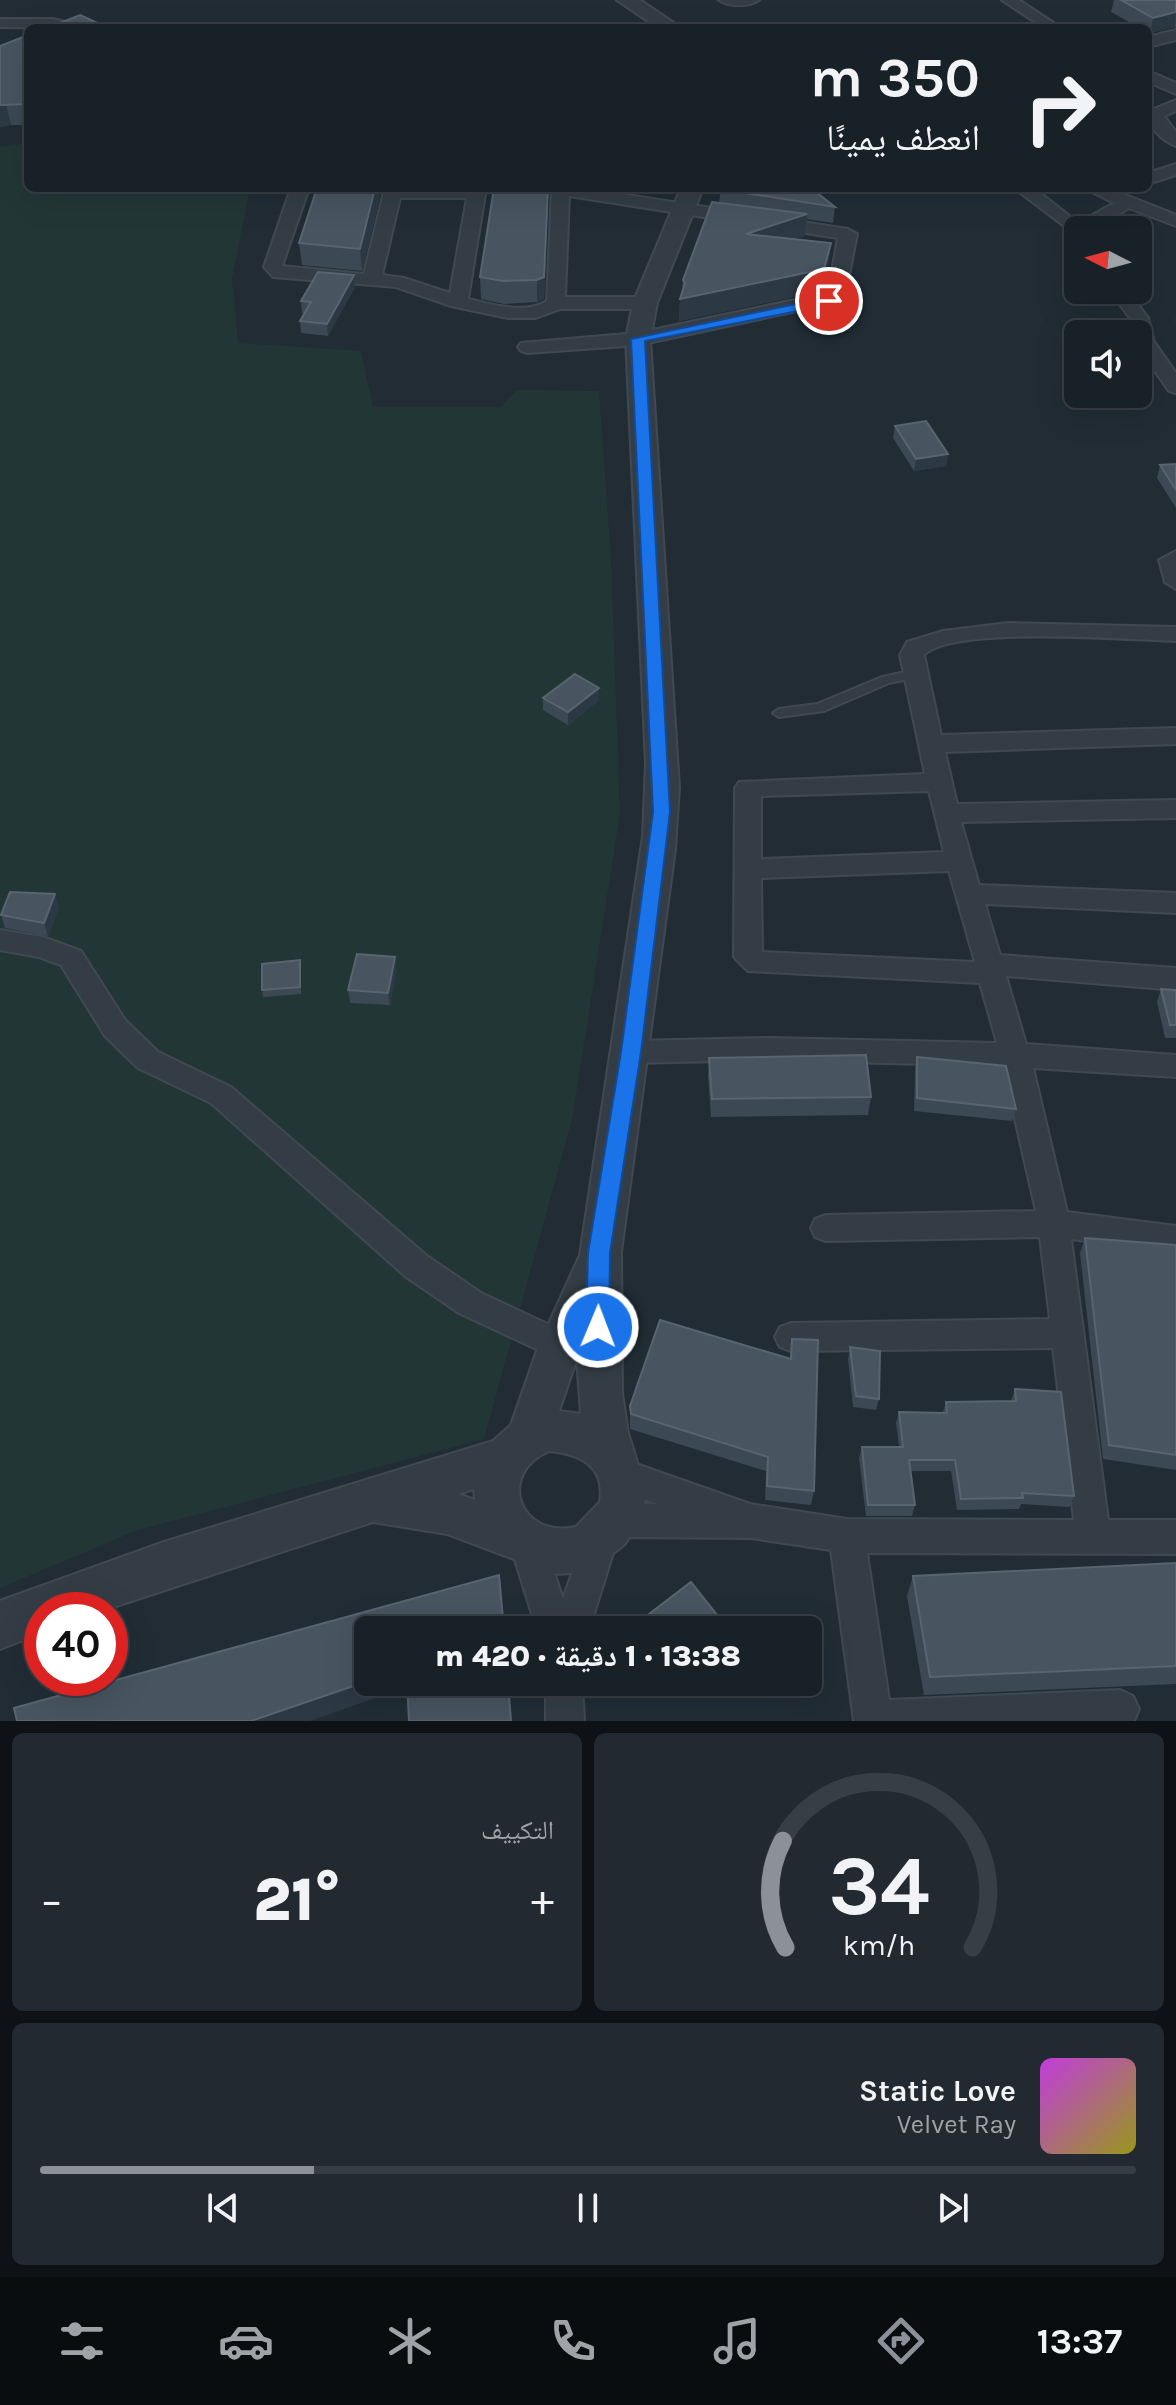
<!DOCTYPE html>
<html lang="ar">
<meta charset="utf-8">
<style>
body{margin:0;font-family:Karla,"Noto Naskh Arabic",sans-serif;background:#222930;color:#f1f3f6;direction:rtl;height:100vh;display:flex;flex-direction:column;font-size:30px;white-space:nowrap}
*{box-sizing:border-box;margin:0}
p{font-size:26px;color:#9fa3a8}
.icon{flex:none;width:44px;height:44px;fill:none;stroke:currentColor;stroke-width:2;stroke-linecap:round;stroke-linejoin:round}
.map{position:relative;height:1721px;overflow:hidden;direction:ltr}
.sheet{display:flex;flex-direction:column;gap:12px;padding:12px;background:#0e1216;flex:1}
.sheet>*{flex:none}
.guide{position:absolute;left:24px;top:24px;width:1128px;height:168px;border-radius:12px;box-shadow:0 8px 32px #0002,0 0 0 2px #373e45;direction:rtl;background:#192128;color:#f1f3f6;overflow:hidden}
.needle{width:52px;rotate:276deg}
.controls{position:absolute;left:1064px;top:216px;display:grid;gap:16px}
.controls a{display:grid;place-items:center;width:88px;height:88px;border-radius:12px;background:#192128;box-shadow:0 8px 32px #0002,0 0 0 2px #373e45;font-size:40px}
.speed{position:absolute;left:24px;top:1592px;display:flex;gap:16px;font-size:40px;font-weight:700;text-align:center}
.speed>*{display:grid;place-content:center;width:104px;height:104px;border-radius:50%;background:#192128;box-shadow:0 8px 32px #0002,0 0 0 2px #373e45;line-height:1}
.speed .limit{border:12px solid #d22;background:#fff;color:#111}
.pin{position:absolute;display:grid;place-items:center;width:68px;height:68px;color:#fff;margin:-34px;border:4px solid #fff;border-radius:50%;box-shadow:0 2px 8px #0007}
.me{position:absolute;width:88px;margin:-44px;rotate:1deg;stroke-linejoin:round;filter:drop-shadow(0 0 6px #0008)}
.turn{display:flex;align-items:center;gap:28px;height:168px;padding:0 40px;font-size:36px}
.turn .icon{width:104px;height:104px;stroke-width:2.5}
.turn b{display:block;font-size:56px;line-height:68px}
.big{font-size:60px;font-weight:800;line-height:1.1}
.sheet .widget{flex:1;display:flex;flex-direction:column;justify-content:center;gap:12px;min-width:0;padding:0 28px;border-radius:12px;background:#222930}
.sheet .dial{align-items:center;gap:0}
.dial svg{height:208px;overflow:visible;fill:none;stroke:#373e45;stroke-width:7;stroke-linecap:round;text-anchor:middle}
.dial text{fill:#f1f3f6;stroke:none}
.song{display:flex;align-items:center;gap:24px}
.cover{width:96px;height:96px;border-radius:12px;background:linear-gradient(135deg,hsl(290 70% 55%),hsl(60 70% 35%))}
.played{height:8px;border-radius:4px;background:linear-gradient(90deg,#8c9099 25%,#373e45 25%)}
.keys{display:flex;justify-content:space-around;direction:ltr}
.heat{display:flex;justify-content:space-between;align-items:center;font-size:44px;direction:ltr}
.sheet .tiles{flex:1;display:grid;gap:12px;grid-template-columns:1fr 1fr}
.widget:last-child{grid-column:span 2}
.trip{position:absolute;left:354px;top:1616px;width:468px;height:80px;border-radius:12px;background:#192128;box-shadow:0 8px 32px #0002,0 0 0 2px #373e45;font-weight:800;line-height:80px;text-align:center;direction:rtl}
.dock{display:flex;height:128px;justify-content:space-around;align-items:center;background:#0a0d10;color:#9fa3a8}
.dock .icon{width:56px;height:56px}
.dock .current{color:#8c9099}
.dock b{font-size:36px;color:#f1f3f6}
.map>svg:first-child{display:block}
.green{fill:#233636}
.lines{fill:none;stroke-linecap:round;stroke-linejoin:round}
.service-casing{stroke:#404952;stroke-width:4}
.minor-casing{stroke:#404952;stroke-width:4}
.tertiary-casing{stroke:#404952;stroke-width:4}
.service{fill:#343d46;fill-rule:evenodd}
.minor{fill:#343d46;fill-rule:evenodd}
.tertiary{fill:#343d46;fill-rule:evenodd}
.wall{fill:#3c4854}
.shaded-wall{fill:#2c3843}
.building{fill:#485460;stroke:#586470;stroke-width:2}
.route{fill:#1a73e8;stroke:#114b97;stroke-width:2}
</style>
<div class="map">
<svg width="1176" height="1721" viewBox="0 0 1176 1721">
<rect width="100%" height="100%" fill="#212c35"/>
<polygon class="green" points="28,143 28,188 250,188 232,278 238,343 361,351 373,407 501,407 517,390 599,391 611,559 620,814 572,1120 484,1439 138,1530 0,1588 0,147"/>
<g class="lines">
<defs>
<polygon id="service" points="915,670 921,674 919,677 889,683 824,711 779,717 773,713 779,709 817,704 882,677"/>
<g id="minor">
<path d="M 719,0 L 759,0 C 750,7 728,7 719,0 Z"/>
<polygon points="1002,0 1019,0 1061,28 1044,28"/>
<polygon points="0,19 53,19 90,28 0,27"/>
<polygon points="1176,30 1176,40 1148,47 1148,37"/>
<polygon points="1148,71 1176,83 1176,94 1148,82"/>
<path d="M 1176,100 L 1176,111 L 1164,116 L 1176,132 L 1176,146 C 1162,141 1146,126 1149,111 Z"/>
<polygon points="1176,164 1176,175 1148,184 1148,173"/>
<path d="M 291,188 L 309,188 L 282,266 L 364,274 L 385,188 L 486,188 L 468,299 C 492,304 524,315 547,301 L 552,188 L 581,188 L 848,229 L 857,234 L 844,301 L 638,345 L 528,353 L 521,351 L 518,347 L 521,343 L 638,333 L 828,293 L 838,238 L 569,196 L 565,297 L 645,297 L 654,303 L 645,309 L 560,309 L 535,318 L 508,318 L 451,306 L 396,287 L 273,277 L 264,267 ZM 400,198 L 467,198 L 450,293 L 404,278 L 382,275 Z"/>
<polygon points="1014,188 1034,188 1072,218 1091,216 1114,203 1084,188 1108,188 1176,215 1176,226 1129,208 1101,225 1068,229"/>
<polygon points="1109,290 1127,290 1148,318 1154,342 1176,373 1176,393 1169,391 1138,347 1138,334 1133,334 1130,318"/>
<polygon points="1176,551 1176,589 1165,582 1159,560"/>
<path d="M 1008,623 L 1176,627 L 1176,641 C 1130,640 952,625 924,655 L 941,735 L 1176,728 L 1176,744 L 945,752 L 957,804 L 1176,800 L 1176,818 L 961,822 L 979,885 L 1176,893 L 1176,913 L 985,904 L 1000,955 L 1176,968 L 1176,990 L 1006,976 L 1026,1044 L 1176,1055 L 1176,1077 L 1033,1068 L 1067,1212 L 1176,1226 L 1176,1252 L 1071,1239 L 1108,1520 L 1176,1520 L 1176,1554 L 867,1553 L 889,1700 L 1120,1690 L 1133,1696 L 1139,1709 L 1134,1721 L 854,1721 L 831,1550 L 751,1538 L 618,1537 L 589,1630 L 537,1630 L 510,1544 L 516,1532 L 528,1527 L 540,1532 L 563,1599 L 589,1525 L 599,1521 L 604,1508 L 616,1503 L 657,1504 L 610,1486 L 605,1475 L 610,1464 L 622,1459 L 750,1504 L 847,1519 L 1074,1520 L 1053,1348 L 791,1351 L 780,1347 L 775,1337 L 780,1327 L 791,1323 L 1050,1319 L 1040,1237 L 826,1241 L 815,1237 L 811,1228 L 815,1219 L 826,1215 L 1036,1211 L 1003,1066 L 769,1060 L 631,1063 L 621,1060 L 617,1052 L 621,1044 L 631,1041 L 769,1038 L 997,1043 L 980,983 L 748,971 L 734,957 L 735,788 L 739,782 L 925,774 L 900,655 L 907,642 L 943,631 ZM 929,791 L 944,852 L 761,859 L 761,796 ZM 949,871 L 975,962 L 762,952 L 761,878 Z"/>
<polygon points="0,930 43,937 81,951 125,1020 158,1052 231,1087 427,1256 481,1293 571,1335 576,1345 571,1355 560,1360 549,1355 459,1313 405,1276 211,1103 138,1068 105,1036 61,965 39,957 0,950"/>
<polygon points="546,1682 582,1682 584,1721 546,1721"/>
</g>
<g id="tertiary">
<polygon points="617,0 640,0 681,28 658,28"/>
<path d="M 681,188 L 703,188 L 657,303 L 650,339 L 679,787 L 675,849 L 621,1252 L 622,1393 L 628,1433 L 647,1494 L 637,1524 L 625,1544 L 602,1562 L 573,1573 L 554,1574 L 447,1534 L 373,1522 L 104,1610 L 42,1610 L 42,1633 L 0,1649 L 0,1601 L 164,1542 L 493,1441 L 511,1425 L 539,1345 L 580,1255 L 643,836 L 646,764 L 626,339 L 633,303 ZM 577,1358 L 581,1414 L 559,1411 ZM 549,1451 C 580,1454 606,1466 600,1502 L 576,1527 C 519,1539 496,1474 549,1451 ZM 474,1489 L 475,1500 L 458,1494 Z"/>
</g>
</defs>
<use href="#service" class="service-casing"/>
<use href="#minor" class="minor-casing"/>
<use href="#tertiary" class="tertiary-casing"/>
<use href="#service" class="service"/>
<use href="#minor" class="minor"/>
<use href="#tertiary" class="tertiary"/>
</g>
<g class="wall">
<polygon points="1114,0 1176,0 1176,28 1175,27 1150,33 1148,32 1148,28 1140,28 1111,12"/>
<polygon points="28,35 28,125 11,125 0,127 0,46"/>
<polygon points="382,188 362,271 302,265 299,243"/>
<polygon points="721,188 835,207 833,223 807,219 805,236 795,239 831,243 828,265 822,291 679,321 680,299 682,291 683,280 719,203"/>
<polygon points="548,203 544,299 537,302 504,304 481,299 480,277"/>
<polygon points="354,275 355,287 328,336 301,333 300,321 305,313 302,313 301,301"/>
<polygon points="895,426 948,454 946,466 914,471 893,438"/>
<polygon points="1176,464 1176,508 1157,478 1160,465"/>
<polygon points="543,698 599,700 568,725 543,710"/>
<polygon points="59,907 48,936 5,928 1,915"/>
<polygon points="301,967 301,994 263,997 262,990"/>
<polygon points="397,969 390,1005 350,1003 348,990"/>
<polygon points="1161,989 1176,990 1176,1038 1165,1038 1157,1002"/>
<polygon points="917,1057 1016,1109 1012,1121 914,1111 915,1069"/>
<polygon points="709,1058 871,1097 868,1115 711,1117 708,1076"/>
<polygon points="1085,1238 1176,1245 1176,1470 1103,1459 1080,1253"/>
<polygon points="792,1339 814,1491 811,1505 765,1500 766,1471 630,1429 630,1406 790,1358"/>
<polygon points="850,1347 879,1399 876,1410 853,1407 848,1359"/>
<polygon points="1015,1389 1074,1496 1069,1507 1021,1504 1019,1509 957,1510 951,1471 911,1471 915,1505 912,1516 866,1516 859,1458 862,1447 899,1447 896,1423 899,1412 943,1412 946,1402 1011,1401"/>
<polygon points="1176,1563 1176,1684 924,1695 907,1596 913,1576"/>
<polygon points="640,1621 729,1630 640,1630"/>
</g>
<g class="shaded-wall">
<polygon points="1176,12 1175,27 1150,33 1153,18"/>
<polygon points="6,104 11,125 0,127 0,105"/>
<polygon points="375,188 382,188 362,271 360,249"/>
<polygon points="548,188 544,299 537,302 537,280"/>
<polygon points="807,214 805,236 745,256 746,234"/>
<polygon points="831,243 828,265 822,291 679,321 680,299"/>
<polygon points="354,275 355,287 328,336 327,324"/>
<polygon points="948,454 946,466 914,471 916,459"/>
<polygon points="599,688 599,700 568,725 568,712"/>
<polygon points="55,894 59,907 48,936 44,923"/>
<polygon points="395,957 397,969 390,1005 388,993"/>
<polygon points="368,1681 368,1682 409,1682 410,1686 310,1721 251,1721"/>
<polygon points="684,1682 692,1682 684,1689"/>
</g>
<g class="building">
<polygon points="1121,0 1176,0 1176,12 1153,18"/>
<polygon points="80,15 108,28 47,28"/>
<polygon points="28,35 28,104 0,105 0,46"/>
<polygon points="317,188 375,188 360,249 299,243"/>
<polygon points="494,188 548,188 544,277 537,280 503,281 480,277"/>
<polygon points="721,188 811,188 835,207 720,189"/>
<polygon points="712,202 807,214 746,234 831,243 824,269 680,299 685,283 683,280"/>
<polygon points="318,272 354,275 327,324 300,321 311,302 301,301"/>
<polygon points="926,421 948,454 916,459 895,426"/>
<polygon points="1176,464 1176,490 1160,465"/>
<polygon points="575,674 599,688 568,712 543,698"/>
<polygon points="10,892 55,894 44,923 1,915"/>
<polygon points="357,954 395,957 388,993 348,990"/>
<polygon points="300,960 300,987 262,990 262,964"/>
<polygon points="1161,989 1176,990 1176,1025 1170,1025"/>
<polygon points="866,1055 871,1097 712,1099 709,1058"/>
<polygon points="917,1057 1006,1066 1016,1109 917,1098"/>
<polygon points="1085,1238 1176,1245 1176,1455 1109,1445"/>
<polygon points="660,1320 791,1359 792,1339 818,1340 814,1491 767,1486 768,1457 631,1414 630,1406"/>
<polygon points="850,1347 880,1351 879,1399 856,1396"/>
<polygon points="1015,1389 1061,1392 1074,1496 1022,1493 1023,1498 961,1499 955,1460 909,1460 915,1505 868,1505 862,1447 903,1447 899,1412 947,1413 946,1402 1016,1401"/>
<polygon points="1176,1563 1176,1666 930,1677 913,1576"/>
<polygon points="499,1575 504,1630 368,1630 368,1681 251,1721 17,1721 14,1708"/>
<polygon points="691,1582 729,1630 647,1630 640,1621"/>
<polygon points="407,1682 508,1682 511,1721 409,1721"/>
</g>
<polygon class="route" points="829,297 834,298 834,304 645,341 670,812 641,1052 610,1253 609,1327 606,1334 598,1337 590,1334 586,1327 588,1253 621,1052 653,812 631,339"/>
</svg>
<div class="controls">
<a><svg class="needle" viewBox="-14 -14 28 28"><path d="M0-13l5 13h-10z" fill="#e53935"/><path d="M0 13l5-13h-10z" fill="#9fa3a8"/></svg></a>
<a><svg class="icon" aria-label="sound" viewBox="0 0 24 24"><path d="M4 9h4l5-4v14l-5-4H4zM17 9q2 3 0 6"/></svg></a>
</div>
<div class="speed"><div class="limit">40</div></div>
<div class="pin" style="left:829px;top:301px;background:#d93025"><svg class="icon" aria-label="arrive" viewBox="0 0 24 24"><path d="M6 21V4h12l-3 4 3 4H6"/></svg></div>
<svg class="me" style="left:598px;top:1327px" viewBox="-20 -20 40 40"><circle r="17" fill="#1a73e8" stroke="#fff" stroke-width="3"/><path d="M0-11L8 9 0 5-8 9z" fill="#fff"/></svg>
<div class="trip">13:38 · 1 دقيقة · 420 m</div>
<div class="guide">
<div class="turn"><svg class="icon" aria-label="right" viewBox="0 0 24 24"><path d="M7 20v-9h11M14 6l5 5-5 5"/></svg><div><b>350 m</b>انعطف يمينًا</div></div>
</div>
</div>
<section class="sheet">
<div class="tiles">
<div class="widget dial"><svg viewBox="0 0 100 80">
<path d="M14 69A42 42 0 1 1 86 69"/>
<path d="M14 69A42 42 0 0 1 13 28" stroke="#8c9099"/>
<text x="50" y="56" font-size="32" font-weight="700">34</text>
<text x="50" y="72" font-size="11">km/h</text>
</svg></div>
<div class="widget"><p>التكييف</p>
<div class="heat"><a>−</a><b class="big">21°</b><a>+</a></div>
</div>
<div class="widget">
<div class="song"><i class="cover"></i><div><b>Static Love</b><p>Velvet Ray</p></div></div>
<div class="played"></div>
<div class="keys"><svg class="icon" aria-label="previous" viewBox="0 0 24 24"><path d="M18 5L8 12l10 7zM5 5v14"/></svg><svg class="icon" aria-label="pause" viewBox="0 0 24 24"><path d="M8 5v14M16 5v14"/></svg><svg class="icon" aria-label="next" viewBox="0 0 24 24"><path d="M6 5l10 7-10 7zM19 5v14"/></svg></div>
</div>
</div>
</section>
<nav class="dock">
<b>13:37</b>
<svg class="icon current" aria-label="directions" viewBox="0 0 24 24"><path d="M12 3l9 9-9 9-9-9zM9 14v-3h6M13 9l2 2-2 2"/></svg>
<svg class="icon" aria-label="music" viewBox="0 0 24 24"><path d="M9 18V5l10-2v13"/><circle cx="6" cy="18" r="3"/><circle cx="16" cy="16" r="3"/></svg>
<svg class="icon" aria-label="phone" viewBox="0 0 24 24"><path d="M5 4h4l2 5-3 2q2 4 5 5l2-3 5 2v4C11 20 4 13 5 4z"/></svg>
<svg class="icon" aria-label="climate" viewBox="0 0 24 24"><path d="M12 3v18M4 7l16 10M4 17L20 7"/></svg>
<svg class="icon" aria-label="car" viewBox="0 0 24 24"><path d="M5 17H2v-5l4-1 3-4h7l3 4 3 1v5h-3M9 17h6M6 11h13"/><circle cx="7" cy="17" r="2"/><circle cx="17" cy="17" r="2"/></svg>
<svg class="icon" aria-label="filters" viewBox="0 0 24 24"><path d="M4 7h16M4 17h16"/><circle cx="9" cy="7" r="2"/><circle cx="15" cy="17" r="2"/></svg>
</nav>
